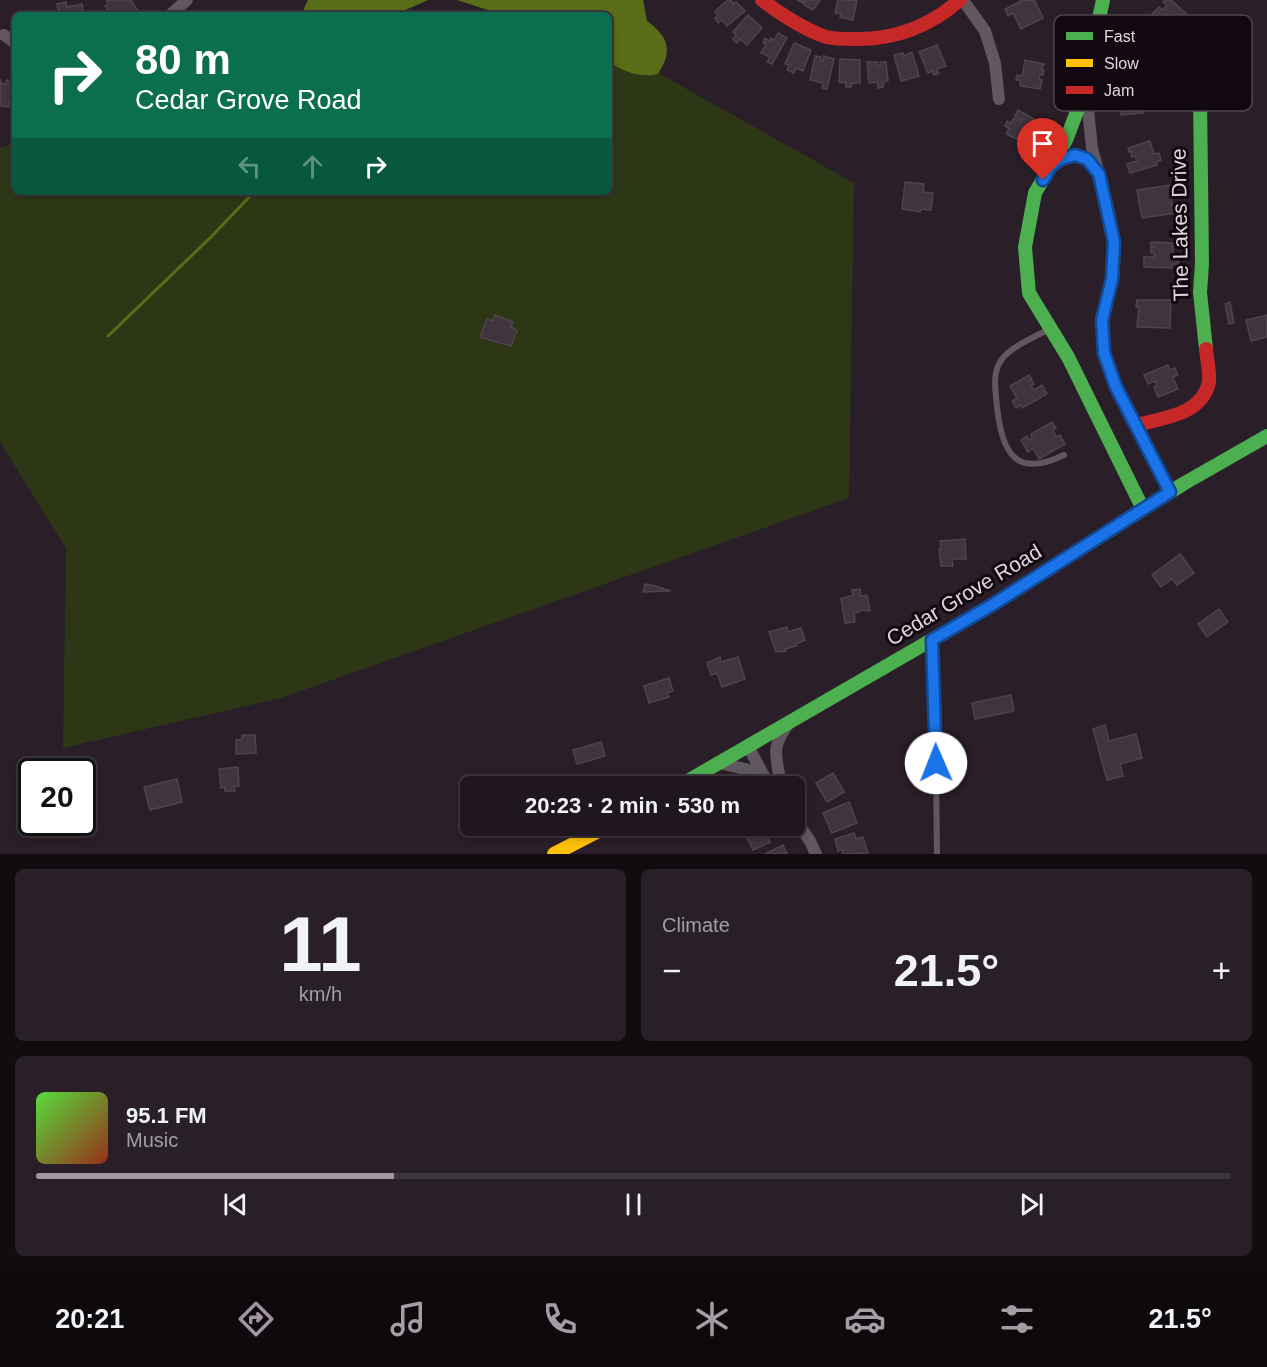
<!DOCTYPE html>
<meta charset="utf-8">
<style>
body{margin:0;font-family:Arial,sans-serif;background:#281f27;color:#f1f3f6;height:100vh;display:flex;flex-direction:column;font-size:22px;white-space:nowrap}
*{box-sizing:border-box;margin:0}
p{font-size:20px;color:#a29fa4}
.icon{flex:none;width:33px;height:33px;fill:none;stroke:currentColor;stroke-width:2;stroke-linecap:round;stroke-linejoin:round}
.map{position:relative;height:854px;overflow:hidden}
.side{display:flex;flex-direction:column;gap:15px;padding:15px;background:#120c10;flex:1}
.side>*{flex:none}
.top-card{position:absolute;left:12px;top:12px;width:600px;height:183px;border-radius:9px;box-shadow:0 3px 9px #0003,0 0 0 2px #3d353c;background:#0b6e4f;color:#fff;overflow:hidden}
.speed{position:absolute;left:18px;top:758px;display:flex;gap:12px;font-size:30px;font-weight:700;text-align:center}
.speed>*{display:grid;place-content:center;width:78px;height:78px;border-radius:50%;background:#20161e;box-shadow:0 3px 9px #0003,0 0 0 2px #3d353c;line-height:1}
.speed .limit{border:3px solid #111;border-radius:9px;background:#fff;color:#111}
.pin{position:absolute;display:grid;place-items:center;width:51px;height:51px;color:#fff;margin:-62px -26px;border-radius:50% 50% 50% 0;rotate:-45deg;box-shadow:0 0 6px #0007}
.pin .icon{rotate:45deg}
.me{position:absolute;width:66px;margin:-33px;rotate:359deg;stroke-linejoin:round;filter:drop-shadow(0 0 4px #0008)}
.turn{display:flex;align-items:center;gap:21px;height:126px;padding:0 24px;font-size:27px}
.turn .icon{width:78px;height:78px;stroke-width:2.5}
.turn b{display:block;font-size:42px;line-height:51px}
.lanes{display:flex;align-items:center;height:57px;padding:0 24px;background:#0003;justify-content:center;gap:30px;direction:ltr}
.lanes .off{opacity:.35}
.big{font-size:45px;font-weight:800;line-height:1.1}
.side .widget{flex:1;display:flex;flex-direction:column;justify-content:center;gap:9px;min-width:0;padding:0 21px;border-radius:9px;background:#281f27}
.side .dial{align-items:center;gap:0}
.dial b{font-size:78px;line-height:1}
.song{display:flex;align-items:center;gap:18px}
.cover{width:72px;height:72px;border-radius:9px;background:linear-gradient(135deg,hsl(110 70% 55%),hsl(10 70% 35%))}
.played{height:6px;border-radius:3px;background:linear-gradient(90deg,#a294a0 30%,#3d353c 30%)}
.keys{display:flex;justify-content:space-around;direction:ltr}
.heat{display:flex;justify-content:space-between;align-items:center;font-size:33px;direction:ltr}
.side .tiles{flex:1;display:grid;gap:15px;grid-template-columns:1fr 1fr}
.widget:last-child{grid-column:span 2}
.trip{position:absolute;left:460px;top:776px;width:345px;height:60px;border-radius:9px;background:#20161e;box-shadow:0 3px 9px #0003,0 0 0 2px #3d353c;font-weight:800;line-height:60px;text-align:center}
.menu{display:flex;height:96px;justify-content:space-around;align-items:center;background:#0d090c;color:#a29fa4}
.menu .icon{width:42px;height:42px}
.menu .active{color:#a294a0}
.menu b{font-size:27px;color:#f1f3f6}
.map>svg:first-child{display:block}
.green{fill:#2e3715}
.water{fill:#596d18}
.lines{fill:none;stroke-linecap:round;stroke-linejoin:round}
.stream{stroke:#596d18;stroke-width:3}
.building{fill:#40343e;stroke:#4f444d;stroke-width:1.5}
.lane{stroke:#615760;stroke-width:6}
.street{stroke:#615760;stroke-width:12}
.fast{stroke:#4caf50;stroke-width:14}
.slow{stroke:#ffc107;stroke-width:14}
.jam{stroke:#c62828;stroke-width:14}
.route-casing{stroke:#114b97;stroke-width:15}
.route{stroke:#1a73e8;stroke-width:10}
.labels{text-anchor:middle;stroke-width:6;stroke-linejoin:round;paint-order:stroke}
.street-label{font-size:21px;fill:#e2d3e0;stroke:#110810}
.key{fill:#110810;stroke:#50454e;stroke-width:1.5}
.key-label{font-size:16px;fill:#e2d3e0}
</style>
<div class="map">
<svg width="1267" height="854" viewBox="0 0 1267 854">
<rect width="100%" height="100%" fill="#2a1e28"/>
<polygon class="green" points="609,56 653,70 854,183 849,498 281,698 63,748 66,548 0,442 0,148 15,143 15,192 609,192"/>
<g class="water">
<polygon points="308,0 428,0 394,15 301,15"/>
<path d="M 457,0 L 643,0 L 647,21 C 669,37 673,51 658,74 C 639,78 625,72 609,62 L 609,15 L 499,15 L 494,12 Z"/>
</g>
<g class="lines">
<polyline class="stream" points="108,336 211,237 254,192"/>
</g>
<g class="building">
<polygon points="106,0 131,0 138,11 134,14 132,12 132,15 111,15 105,6 108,4"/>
<polygon points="728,0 731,0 733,4 736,2 745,11 727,26 722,20 718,23 715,18 718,15 715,11"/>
<polygon points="797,0 820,0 813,10 804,5 805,1 803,3"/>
<polygon points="838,0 857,0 853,20 840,17 841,14 835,13"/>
<polygon points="1023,0 1035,1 1043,18 1021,29 1013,13 1008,16 1005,9"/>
<polygon points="1164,0 1171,0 1191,18 1179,31 1176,28 1172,33 1151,15 1159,7 1163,10 1167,5 1163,2"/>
<polygon points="66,2 67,7 82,4 84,15 59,15 57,4"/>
<polygon points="748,15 762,28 747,45 740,39 737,43 733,39 736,35 733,32"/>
<polygon points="778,33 787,38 772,64 767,62 770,57 761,53 766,44 763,43 765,38 770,41 771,38 774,40"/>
<polygon points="794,43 811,50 803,71 796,68 794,73 787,70 789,65 785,64"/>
<polygon points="937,45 946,66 937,69 939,73 934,75 933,71 928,73 919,52"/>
<polygon points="912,52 919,76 901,81 894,55 903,53 904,56"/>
<polygon points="815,56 821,57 821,61 823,61 824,56 834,59 827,89 822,88 823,83 810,80"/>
<polygon points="840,59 860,60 860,83 852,83 851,87 846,87 846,83 839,82"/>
<polygon points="1025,60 1044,64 1041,69 1044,70 1043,75 1040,74 1039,79 1042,80 1040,89 1020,86 1021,81 1016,80 1017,75 1022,76"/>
<polygon points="867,62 877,62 877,66 880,66 880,62 886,62 888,81 883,82 883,87 878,88 877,82 869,83"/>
<polygon points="0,79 1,83 6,84 6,80 15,81 14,102 9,102 9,107 1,106"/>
<polygon points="1140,88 1141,101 1147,101 1148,108 1142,109 1143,113 1121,115 1120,106 1124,106 1123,101 1120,101 1119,91"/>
<polygon points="1018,110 1034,119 1031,124 1034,125 1032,130 1029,128 1027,133 1029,134 1025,143 1006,134 1009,128 1005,126 1007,121 1011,123 1014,118 1021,122 1022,120 1015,116"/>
<polygon points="1150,141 1154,154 1159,153 1161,160 1156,162 1157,165 1130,173 1127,164 1137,161 1135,156 1132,157 1131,152 1133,151 1129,152 1128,148"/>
<polygon points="905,182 924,184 923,192 933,193 931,210 921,209 920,212 902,209"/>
<polygon points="1170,185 1172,206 1175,205 1176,213 1142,218 1137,190"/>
<polygon points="1151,242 1173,243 1173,257 1179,257 1178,265 1172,264 1172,268 1144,267 1144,257 1154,257 1154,253 1151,253 1151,247 1155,247 1151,247"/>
<polygon points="1137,300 1171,300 1170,328 1137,327 1139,307 1136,307"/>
<polygon points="1230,302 1234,323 1229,324 1225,304"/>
<polygon points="495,315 513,322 511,327 517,330 511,346 480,337 487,319 493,321"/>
<polygon points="1267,315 1267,337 1251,341 1246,320"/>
<polygon points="1168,365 1170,370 1175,368 1178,375 1173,377 1178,389 1158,397 1154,387 1157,385 1155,381 1148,384 1144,375"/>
<polygon points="1029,375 1032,379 1028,381 1031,380 1034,384 1031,386 1034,390 1042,385 1047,394 1022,408 1020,405 1016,408 1012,401 1017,398 1010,386"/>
<polygon points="1052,422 1056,428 1053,429 1056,437 1060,435 1065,444 1039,459 1033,448 1028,452 1021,440 1027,436 1029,440 1032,438 1031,434"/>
<polygon points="965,539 966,559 952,559 953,566 941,566 939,549 941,549 940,541"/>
<polygon points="1180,554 1194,573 1177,585 1172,579 1161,587 1152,575"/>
<polygon points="645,584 655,586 671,591 643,592"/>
<polygon points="860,589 861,596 867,595 870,611 859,610 859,612 854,613 855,622 845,623 841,599 853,595 852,590"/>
<polygon points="1219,609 1228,622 1207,637 1198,624"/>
<polygon points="787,627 788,632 801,628 805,640 796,644 796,646 785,649 786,651 776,652 769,632"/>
<polygon points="720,657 721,662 738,657 745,679 722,687 717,673 711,675 707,663"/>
<polygon points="669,678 673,691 667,693 669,697 649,703 644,686"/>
<polygon points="1011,695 1014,711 975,719 972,703"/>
<polygon points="1105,725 1109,741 1136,734 1142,758 1120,764 1123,776 1107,780 1093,729"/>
<polygon points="242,735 255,735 256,753 236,754 236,740 242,739"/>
<polygon points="601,742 605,756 577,764 573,750"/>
<polygon points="238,767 239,786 234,787 235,791 225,791 225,787 221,788 219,769"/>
<polygon points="833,773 844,792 827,802 816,783"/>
<polygon points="177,779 182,802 150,810 144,787"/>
<polygon points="849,802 857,823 832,833 823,813"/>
<polygon points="757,825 760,832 764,830 770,842 753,850 744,831"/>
<polygon points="854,833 856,839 863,837 868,853 843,854 842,849 838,851 835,839"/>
<polygon points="783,845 787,854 765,854"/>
</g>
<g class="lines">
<g class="lane">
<path d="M 1050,329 C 1036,336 1008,348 1000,362 C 992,375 996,393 997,407 C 1002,452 1015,479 1064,455"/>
<polyline points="932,643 935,683 937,854"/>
</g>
<g class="street">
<polyline points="963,0 985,31 995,63 999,99"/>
<polyline points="170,15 187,0"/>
<polyline points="4,35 15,43"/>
<polyline points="1086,90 1092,148 1108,208 1114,242 1112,279 1102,320 1104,353 1116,387 1170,492"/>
<path d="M 1053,165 C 1071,152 1082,153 1096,170"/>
<polyline points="748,746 767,782"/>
<polyline points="719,763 749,770 768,785"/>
<path d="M 780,779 C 775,752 772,747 788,724"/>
<polyline points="795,819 810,841 816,854"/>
</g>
<g class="fast">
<polyline points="1103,0 1081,101 1066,140 1035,193 1025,247 1029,293 1068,357 1143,509"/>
<polyline points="1088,67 1195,86 1200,94 1202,264 1200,292 1206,349"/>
<polyline points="679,786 992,605 1183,484 1267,436"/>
</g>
<polyline class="slow" points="554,854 610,825"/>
<g class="jam">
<path d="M 762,0 C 782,15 803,29 826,37 C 835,39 845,39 854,39 C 895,40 929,27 960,0"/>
<path d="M 1136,425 C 1163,418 1202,415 1209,382 C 1210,373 1207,359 1206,349"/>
</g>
</g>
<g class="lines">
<defs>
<polyline id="route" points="936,763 932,640 992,605 1170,492 1116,387 1104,353 1102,320 1112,279 1114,242 1099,174 1087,159 1075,155 1061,159 1051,166 1043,180"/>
</defs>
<use href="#route" class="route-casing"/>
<use href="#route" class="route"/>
</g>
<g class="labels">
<g class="street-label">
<text transform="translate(1180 225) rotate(-91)" y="7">The Lakes Drive</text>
<text transform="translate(964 595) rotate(-31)" y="7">Cedar Grove Road</text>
</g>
</g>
<rect x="1054" y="15" width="198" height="96" rx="9" class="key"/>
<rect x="1066" y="32" width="27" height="8" fill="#4caf50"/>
<rect x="1066" y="59" width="27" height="8" fill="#ffc107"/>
<rect x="1066" y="86" width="27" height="8" fill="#c62828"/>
<g class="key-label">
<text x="1104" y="42">Fast</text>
<text x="1104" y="69">Slow</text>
<text x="1104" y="96">Jam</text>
</g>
</svg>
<div class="speed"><div class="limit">20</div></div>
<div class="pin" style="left:1043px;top:180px;background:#d93025"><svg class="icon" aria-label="arrive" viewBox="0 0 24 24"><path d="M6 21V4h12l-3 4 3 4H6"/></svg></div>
<svg class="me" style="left:936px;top:763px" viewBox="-20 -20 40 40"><circle r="19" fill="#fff"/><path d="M0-13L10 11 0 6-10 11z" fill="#1a73e8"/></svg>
<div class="trip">20:23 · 2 min · 530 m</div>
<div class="top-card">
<div class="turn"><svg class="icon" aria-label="right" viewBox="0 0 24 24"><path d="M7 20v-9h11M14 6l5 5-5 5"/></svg><div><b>80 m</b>Cedar Grove Road</div></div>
<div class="lanes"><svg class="icon off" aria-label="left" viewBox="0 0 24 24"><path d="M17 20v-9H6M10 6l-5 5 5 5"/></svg><svg class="icon off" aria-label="ahead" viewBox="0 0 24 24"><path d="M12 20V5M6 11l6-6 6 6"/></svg><svg class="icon" aria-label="right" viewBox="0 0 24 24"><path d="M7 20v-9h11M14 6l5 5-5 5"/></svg></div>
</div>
</div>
<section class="side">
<div class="tiles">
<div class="widget dial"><b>11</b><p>km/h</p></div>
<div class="widget"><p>Climate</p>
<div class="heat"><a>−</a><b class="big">21.5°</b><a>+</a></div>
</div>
<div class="widget">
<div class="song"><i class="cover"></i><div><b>95.1 FM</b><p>Music</p></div></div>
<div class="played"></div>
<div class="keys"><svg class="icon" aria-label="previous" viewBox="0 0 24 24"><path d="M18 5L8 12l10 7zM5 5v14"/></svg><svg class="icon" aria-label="pause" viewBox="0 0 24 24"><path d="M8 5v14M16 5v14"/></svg><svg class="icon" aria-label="next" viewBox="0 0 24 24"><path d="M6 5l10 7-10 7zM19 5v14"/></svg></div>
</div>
</div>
</section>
<nav class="menu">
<b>20:21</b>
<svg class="icon active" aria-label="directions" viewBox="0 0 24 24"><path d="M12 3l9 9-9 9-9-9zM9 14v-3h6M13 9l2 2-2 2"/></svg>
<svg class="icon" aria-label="music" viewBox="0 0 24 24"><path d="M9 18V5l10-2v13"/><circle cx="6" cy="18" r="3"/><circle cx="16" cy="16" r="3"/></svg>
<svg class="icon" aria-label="phone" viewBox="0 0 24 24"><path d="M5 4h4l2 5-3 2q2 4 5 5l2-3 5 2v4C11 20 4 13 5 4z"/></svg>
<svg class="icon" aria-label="climate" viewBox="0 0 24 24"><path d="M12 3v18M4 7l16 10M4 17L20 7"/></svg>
<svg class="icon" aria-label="car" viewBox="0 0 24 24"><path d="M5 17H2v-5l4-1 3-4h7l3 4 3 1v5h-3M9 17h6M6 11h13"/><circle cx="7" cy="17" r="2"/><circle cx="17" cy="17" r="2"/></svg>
<svg class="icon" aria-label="filters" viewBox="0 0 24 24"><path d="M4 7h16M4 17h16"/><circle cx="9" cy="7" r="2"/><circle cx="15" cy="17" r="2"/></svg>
<b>21.5°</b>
</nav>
